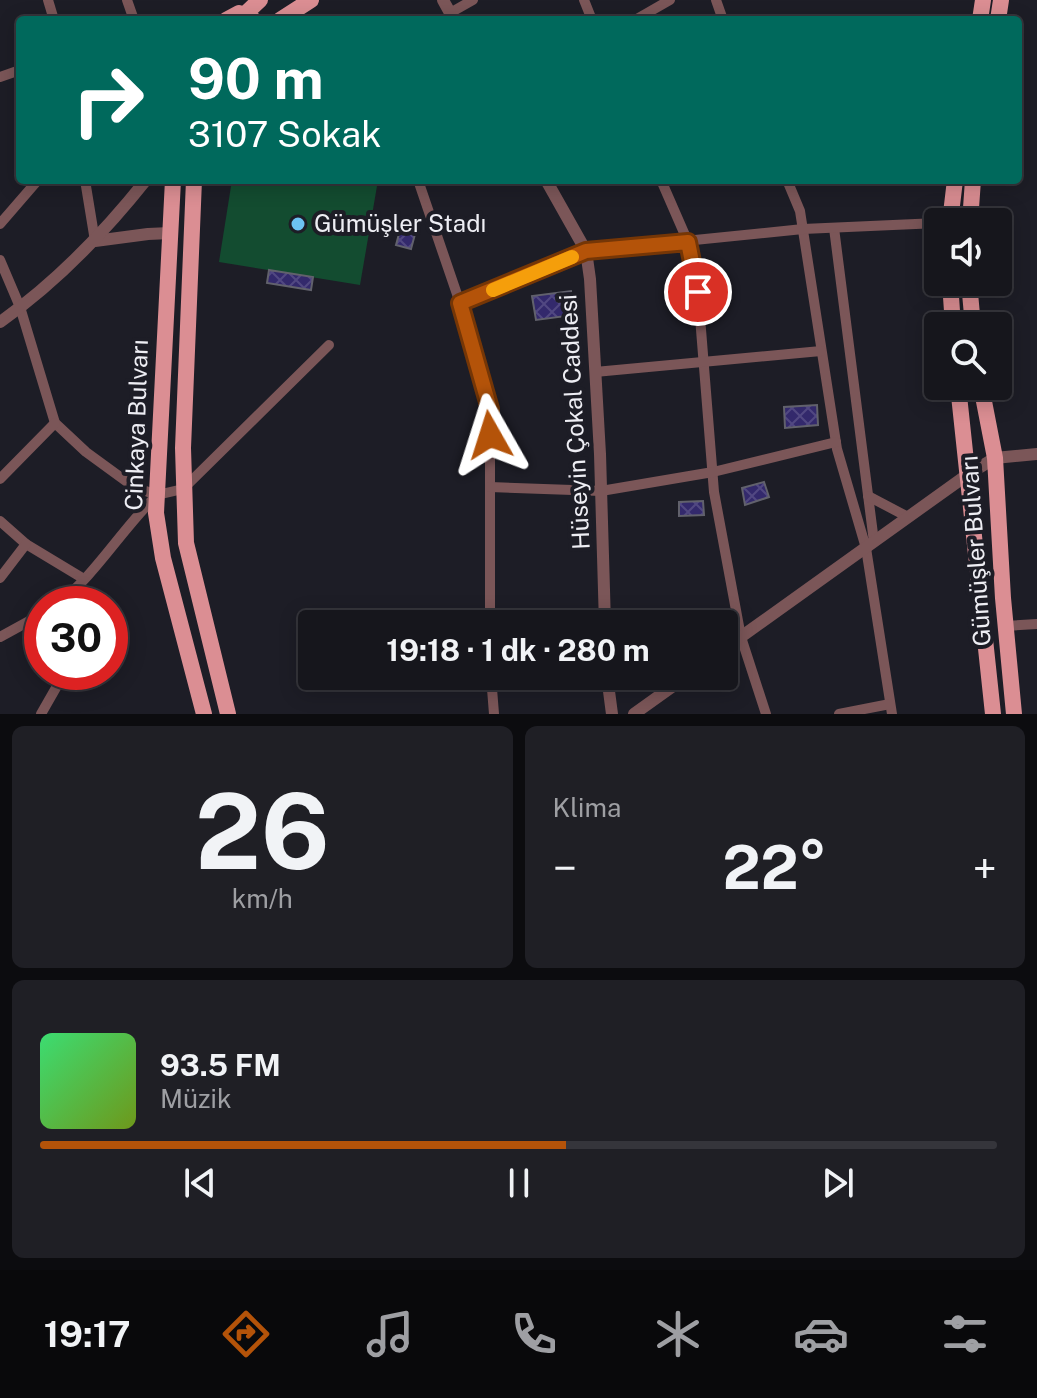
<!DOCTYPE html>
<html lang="tr">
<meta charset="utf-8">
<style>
body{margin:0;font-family:"Public Sans",sans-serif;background:#1f1f25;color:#f1f3f6;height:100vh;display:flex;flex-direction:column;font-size:30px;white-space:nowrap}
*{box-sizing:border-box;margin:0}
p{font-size:26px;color:#9e9fa3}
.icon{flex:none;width:44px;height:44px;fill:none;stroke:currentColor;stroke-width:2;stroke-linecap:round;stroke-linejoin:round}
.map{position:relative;height:714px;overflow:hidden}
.side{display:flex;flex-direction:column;gap:12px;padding:12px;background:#0c0c0f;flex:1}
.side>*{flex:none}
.banner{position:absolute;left:16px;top:16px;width:1006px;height:168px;border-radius:8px;box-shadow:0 4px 20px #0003,0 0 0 2px #35353b;background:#00695c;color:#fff;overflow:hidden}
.fabs{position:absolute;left:924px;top:208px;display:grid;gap:16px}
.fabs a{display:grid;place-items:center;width:88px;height:88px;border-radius:8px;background:#16161c;box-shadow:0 4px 20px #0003,0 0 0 2px #35353b;font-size:40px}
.speed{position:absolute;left:24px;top:586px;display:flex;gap:16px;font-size:40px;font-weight:700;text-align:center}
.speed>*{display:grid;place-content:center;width:104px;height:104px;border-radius:50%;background:#16161c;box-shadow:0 4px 20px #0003,0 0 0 2px #35353b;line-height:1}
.speed .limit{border:12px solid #d22;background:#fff;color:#111}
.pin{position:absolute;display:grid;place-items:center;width:68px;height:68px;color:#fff;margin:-34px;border:4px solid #fff;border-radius:50%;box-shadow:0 2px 8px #0007}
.me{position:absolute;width:88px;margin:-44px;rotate:354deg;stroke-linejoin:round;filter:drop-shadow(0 0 6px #0008)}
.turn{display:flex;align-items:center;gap:28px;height:168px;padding:0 40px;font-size:36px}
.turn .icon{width:104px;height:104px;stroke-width:2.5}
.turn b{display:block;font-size:56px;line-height:68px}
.big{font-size:60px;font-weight:700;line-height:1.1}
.side .tile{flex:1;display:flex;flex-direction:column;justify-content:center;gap:12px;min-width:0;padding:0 28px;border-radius:12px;background:#1f1f25}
.side .dial{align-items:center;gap:0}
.dial b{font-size:104px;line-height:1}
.song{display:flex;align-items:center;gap:24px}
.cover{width:96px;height:96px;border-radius:12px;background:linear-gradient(135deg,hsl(140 70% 55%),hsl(80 70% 35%))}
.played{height:8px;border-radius:4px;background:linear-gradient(90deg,#b45309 55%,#35353b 55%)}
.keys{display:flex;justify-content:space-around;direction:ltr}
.heat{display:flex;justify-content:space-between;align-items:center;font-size:44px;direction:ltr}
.side .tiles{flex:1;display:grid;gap:12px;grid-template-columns:1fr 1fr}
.tile:last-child{grid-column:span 2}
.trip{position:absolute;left:298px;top:610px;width:440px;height:80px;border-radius:8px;background:#16161c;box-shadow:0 4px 20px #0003,0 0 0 2px #35353b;font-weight:700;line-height:80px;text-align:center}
.menu{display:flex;height:128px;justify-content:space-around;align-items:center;background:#09090b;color:#9e9fa3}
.menu .icon{width:56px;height:56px}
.menu .current{color:#b45309}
.menu b{font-size:36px;color:#f1f3f6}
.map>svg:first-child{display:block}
.pitch{fill:#134c30}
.building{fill:url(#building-cross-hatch);stroke:#61616c;stroke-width:2}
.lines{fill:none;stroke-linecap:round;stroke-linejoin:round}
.minor{stroke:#7b5658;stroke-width:10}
.tertiary{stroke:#7b5658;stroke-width:12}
.primary{stroke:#db8e93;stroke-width:16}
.route-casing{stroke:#753606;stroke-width:20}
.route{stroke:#b45309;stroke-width:14}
.slow{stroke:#f59e0b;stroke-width:14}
.poi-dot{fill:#6cc3f3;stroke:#1d1d26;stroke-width:3}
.labels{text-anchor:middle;stroke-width:8;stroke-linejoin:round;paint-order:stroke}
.poi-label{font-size:24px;fill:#eeeef4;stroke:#1d1d26;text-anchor:start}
.street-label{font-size:24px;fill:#eeeef4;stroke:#1d1d26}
</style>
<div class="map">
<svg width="1037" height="714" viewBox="0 0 1037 714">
<defs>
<pattern id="building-cross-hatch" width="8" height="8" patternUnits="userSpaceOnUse" patternTransform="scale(2)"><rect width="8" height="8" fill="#33296c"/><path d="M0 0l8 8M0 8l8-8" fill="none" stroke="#514882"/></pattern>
</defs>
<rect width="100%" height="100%" fill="#1d1d26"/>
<polygon class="pitch" points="232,180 341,180 377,186 360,285 219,262"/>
<g class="building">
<polygon points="403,219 418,223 411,249 396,245"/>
<polygon points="269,270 313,277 311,290 267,283"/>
<polygon points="571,291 574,315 536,320 532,296"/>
<polygon points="817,405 818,425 785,428 784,407"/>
<polygon points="764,482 769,497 745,505 742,488"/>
<polygon points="703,501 704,515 679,516 679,502"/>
</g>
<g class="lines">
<g class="minor">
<polyline points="48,0 54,20"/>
<polyline points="127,0 134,20"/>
<polyline points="584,0 592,20"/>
<polyline points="716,0 723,20"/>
<polyline points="450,13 473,0"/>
<polyline points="635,20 670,0"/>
<polyline points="0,77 20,70"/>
<polyline points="85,180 95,241"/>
<polyline points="418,180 460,303 490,409 490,624"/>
<polyline points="661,180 688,242 698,292 714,492 741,637 766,714"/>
<polyline points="787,180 800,211 837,449 866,548 892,714"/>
<polyline points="0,224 38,180"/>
<polyline points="834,228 874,542"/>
<polyline points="0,260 20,307 55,423 86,452 134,487 157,495"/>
<polyline points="460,303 586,251 803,229 938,223"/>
<polyline points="595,372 821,351"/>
<polyline points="0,479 55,423"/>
<polyline points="490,487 601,491 713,472 836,442"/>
<polyline points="157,495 183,489 329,345"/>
<polyline points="868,496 908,517"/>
<polyline points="0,521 26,544 84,579"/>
<polyline points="0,578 26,544"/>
<path d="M 58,604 C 96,574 122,529 157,495"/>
<polyline points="1006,626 1037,624"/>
<polyline points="0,637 42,614"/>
<polyline points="491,676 494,714"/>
<polyline points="41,714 65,672"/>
<polyline points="839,714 890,704"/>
</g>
<g class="tertiary">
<polyline points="443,0 454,20"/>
<polyline points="546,180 586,251 590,279 600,454 605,624"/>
<polyline points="95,241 148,234 170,233"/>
<path d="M 0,322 C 57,282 103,234 146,180"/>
<polyline points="724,649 967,475 995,458 1037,454"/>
<polyline points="607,676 612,714"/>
<polyline points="632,676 678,682"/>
<polyline points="634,714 687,676"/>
</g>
<g class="primary">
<polyline points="245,14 260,0"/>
<polyline points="226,20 239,13 254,20"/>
<polyline points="280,20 311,0"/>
<polyline points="980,20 983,0"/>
<polyline points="998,20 1001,0"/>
<polyline points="173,180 156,513 163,558 204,714"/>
<polyline points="194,180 183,448 186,543 228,714"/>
<polyline points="950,222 955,180"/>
<polyline points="970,222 973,180"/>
<polyline points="950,282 953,326"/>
<polyline points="969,282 973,326"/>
<polyline points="958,386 993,714"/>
<polyline points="981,386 995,458 1003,598 1014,714"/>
</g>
</g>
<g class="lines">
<defs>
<polyline id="route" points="490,435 490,409 460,303 586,251 688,242 698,292"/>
</defs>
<use href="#route" class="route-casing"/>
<use href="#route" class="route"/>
<polyline class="slow" points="493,290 572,257"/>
</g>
<circle class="poi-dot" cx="298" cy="224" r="8"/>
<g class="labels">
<g class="poi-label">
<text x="314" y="232">Gümüşler Stadı</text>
</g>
<g class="street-label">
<text transform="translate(575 422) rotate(-93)" y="8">Hüseyin Çokal Caddesi</text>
<text transform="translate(137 425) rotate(-88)" y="8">Cinkaya Bulvarı</text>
<text transform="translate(976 551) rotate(-94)" y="8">Gümüşler Bulvarı</text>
</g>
</g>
</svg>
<div class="fabs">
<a><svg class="icon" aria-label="sound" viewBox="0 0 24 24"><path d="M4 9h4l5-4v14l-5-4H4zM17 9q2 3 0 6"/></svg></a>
<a><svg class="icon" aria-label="search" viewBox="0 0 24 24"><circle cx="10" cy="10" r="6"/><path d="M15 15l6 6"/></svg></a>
</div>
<div class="speed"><div class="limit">30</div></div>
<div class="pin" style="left:698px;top:292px;background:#d93025"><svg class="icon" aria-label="arrive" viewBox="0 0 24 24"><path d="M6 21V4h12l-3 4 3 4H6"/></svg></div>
<svg class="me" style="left:490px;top:435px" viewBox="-20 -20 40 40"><path d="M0-17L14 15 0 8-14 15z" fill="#b45309" stroke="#fff" stroke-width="4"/></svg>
<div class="trip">19:18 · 1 dk · 280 m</div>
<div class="banner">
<div class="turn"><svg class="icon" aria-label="right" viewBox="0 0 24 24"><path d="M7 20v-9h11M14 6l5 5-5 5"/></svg><div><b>90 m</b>3107 Sokak</div></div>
</div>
</div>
<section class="side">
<div class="tiles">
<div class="tile dial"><b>26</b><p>km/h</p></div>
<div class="tile"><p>Klima</p>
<div class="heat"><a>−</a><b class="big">22°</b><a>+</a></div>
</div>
<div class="tile">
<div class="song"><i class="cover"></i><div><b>93.5 FM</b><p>Müzik</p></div></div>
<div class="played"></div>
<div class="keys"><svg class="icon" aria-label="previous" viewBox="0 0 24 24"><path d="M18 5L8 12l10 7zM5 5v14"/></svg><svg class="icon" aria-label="pause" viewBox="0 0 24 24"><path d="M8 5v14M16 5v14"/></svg><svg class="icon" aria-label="next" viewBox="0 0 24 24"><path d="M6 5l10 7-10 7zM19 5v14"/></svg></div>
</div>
</div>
</section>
<nav class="menu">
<b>19:17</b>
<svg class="icon current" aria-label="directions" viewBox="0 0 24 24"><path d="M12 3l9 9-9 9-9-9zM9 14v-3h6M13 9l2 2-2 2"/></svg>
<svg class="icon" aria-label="music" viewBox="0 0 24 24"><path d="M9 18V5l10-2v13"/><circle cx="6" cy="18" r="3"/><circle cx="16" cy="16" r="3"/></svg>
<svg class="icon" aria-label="phone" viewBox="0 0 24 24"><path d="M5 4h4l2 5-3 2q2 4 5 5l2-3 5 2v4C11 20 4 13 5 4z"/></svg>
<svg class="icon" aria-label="climate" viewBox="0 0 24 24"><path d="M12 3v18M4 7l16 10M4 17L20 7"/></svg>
<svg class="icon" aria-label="car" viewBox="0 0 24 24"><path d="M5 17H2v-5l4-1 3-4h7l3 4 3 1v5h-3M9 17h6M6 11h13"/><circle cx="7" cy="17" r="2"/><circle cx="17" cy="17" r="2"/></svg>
<svg class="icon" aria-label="filters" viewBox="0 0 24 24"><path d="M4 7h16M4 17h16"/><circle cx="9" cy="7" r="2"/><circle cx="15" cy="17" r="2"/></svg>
</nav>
